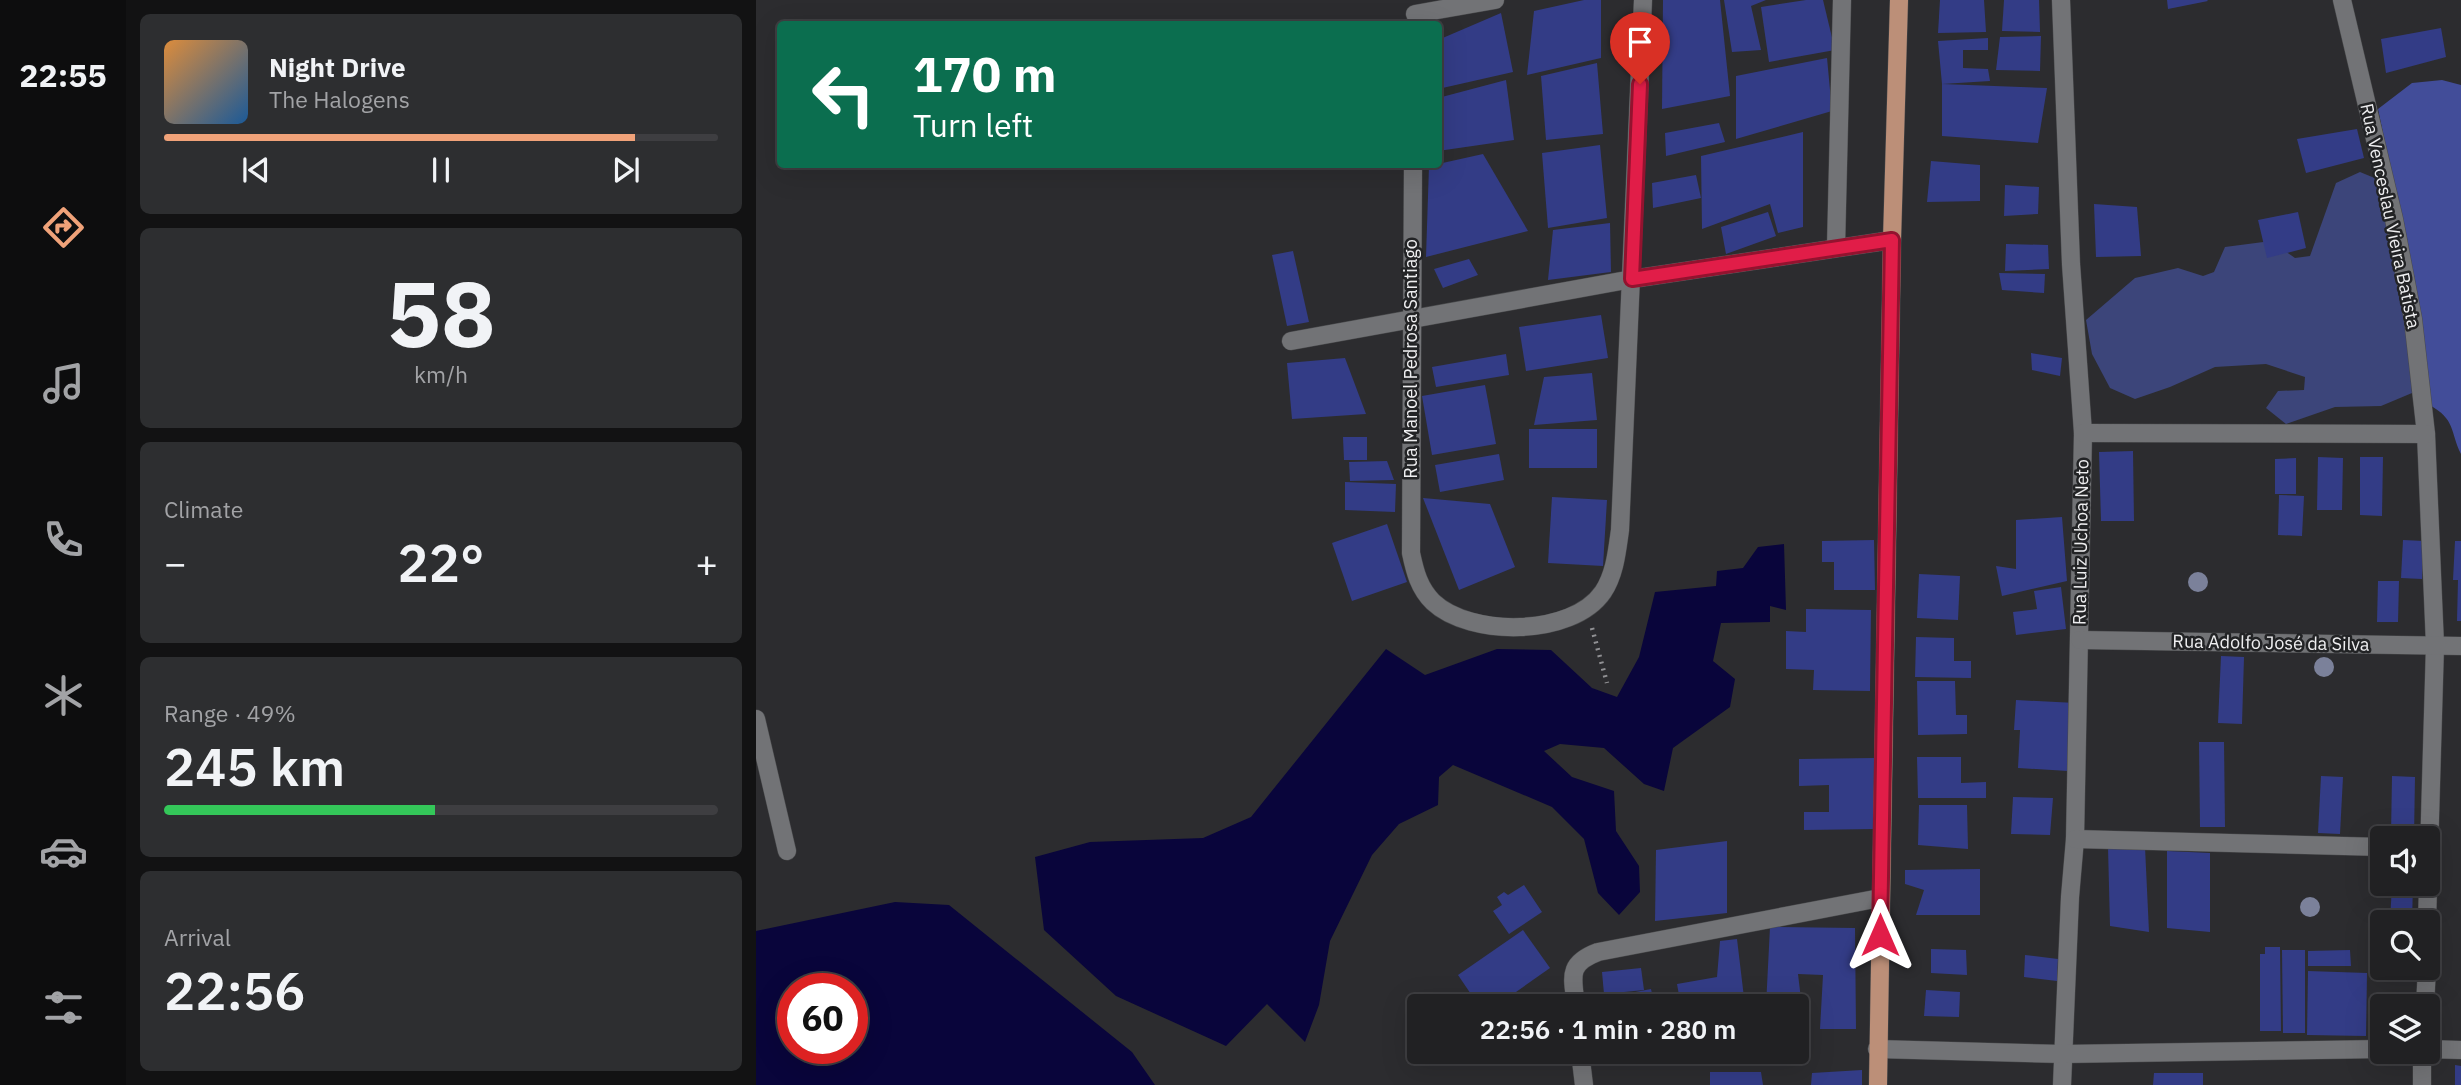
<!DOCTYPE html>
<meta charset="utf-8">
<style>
body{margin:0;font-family:"IBM Plex Sans",sans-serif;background:#2d2e30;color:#f1f3f6;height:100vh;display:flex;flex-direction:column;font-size:26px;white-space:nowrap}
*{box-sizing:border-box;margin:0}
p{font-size:23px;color:#a2a3a6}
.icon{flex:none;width:38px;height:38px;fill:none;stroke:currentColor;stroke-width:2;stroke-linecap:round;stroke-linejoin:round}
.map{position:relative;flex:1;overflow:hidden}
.panel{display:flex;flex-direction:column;gap:14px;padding:14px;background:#121213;width:630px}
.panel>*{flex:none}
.banner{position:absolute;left:21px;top:21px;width:665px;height:147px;border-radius:7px;box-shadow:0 7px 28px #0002,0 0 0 2px #3e3e41;background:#0b6e4f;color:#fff;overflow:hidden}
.buttons{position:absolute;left:1614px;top:826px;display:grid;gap:14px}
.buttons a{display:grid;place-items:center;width:70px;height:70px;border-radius:7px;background:#212123;box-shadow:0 7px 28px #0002,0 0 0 2px #3e3e41;font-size:35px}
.speed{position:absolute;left:21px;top:973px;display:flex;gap:14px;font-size:35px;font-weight:700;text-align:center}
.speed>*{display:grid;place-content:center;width:91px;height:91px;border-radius:50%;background:#212123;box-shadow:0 7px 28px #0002,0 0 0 2px #3e3e41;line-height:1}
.speed .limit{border:10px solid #d22;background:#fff;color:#111}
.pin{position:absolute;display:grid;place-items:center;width:60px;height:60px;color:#fff;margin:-72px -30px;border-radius:50% 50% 50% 0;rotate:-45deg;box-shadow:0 0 7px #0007}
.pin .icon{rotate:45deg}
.me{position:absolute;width:77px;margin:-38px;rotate:0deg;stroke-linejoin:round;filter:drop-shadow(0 0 5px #0008)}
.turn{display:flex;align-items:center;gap:24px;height:147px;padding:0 21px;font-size:32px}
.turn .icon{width:91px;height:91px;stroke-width:2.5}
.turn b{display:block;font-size:49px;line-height:60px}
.big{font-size:52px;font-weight:600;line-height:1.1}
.panel .card{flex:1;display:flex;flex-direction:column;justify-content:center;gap:10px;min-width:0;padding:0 24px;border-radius:10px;background:#2d2e30}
.panel .dial{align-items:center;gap:0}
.dial b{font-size:91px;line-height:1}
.song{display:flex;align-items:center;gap:21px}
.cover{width:84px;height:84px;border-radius:10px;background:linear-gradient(135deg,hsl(30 70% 55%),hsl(210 70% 35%))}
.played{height:7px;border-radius:4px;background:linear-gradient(90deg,#f0a279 85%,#3e3e41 85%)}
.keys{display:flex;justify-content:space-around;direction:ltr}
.heat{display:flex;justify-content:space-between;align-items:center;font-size:38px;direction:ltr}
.charge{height:10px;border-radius:5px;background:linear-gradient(90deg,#34c759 49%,#3e3e41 0)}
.trip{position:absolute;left:651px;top:994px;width:402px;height:70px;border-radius:7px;background:#212123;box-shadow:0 7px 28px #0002,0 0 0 2px #3e3e41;font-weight:600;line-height:70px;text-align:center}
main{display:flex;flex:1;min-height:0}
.menu{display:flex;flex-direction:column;width:126px;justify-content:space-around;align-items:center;background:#0d0d0e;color:#a2a3a6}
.menu .icon{width:49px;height:49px}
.menu .selected{color:#f0a279}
.menu b{font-size:32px;color:#f1f3f6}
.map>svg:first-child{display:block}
.green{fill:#3c457a}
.forest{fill:#424d99}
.water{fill:#09053b;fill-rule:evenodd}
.building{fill:#333c86}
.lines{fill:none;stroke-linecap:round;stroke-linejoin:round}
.minor-casing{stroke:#48494b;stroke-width:19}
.major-casing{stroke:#48494b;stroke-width:19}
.path{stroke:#919194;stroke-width:4.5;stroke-dasharray:2 5;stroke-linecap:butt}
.minor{stroke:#727376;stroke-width:18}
.major{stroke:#bc8f78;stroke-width:18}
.tree{fill:#7b819a}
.route-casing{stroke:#92132f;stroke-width:18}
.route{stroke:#e11d48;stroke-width:12}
.labels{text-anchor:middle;stroke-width:5;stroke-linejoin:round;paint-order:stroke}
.street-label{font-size:18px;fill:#eeeef0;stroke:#222325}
</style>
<main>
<nav class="menu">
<b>22:55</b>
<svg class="icon selected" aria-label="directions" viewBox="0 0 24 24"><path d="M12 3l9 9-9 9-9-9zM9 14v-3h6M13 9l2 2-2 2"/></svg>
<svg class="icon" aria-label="music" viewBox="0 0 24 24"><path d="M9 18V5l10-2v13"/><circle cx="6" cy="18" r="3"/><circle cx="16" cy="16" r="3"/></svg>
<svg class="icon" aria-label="phone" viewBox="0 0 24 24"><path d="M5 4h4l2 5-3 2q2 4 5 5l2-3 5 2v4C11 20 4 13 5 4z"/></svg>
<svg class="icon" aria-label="climate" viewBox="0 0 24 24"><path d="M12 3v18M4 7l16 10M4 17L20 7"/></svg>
<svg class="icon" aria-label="car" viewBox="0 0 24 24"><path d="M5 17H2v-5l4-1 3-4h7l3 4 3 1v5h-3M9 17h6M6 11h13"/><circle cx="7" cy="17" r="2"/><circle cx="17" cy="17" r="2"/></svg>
<svg class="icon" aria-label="filters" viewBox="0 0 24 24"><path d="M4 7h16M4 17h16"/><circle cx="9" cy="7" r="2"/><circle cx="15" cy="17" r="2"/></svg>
</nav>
<section class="panel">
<div class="card">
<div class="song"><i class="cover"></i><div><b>Night Drive</b><p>The Halogens</p></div></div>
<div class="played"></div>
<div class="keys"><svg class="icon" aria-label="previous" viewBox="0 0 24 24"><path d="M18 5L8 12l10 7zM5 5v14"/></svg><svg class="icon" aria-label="pause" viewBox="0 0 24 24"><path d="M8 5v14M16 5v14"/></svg><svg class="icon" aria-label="next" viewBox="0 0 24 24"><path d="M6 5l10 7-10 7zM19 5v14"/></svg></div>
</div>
<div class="card dial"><b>58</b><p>km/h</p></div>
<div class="card"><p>Climate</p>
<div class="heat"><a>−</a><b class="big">22°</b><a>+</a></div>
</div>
<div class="card"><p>Range · 49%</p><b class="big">245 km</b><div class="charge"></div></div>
<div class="card"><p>Arrival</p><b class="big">22:56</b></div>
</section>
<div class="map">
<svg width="1705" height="1085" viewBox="0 0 1705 1085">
<rect width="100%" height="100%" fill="#2c2c2f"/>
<polygon class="green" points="1604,172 1621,179 1652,322 1656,393 1625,406 1579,407 1530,424 1510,408 1522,391 1548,390 1549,377 1510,364 1459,367 1414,387 1379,399 1354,388 1336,354 1330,320 1379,278 1422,268 1447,276 1458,272 1469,247 1515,241 1539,258 1554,256 1580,183"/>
<path class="forest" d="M 1686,80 L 1705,85 L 1705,454 C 1694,432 1700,419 1673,405 L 1650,244 L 1622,109 L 1656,83 Z"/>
<g class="water">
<polygon points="1028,544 1030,610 1014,606 1014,622 965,623 957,661 979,679 974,707 917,748 908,791 888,784 848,748 804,744 788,751 816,777 858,791 860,831 883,866 884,892 863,915 842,893 828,839 796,807 697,765 683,777 682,805 643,824 616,855 574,941 563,1005 549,1042 511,1004 470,1046 360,996 288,930 279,857 334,842 447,838 495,817 630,649 669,675 741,649 795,650 836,688 861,697 883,657 899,592 960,586 961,571 987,568 1002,547"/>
<path d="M 139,902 L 193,905 L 376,1052 L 399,1085 L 0,1085 L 0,931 ZM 37,989 L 96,989 L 96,1048 L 37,1048 Z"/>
</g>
<g class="building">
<polygon points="828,0 845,0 845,58 771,75 778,11"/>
<polygon points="907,0 964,0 974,96 906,109"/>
<polygon points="968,0 1010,0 995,6 1005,50 976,52"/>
<polygon points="1050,0 1067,0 1079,50 1013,62 1005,7"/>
<polygon points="1184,0 1228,0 1230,32 1182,33"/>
<polygon points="1248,0 1283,0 1284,32 1246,31"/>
<polygon points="1411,0 1451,0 1452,1 1412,9"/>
<polygon points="745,13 757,72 682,89 682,40"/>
<polygon points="1685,28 1690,57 1630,73 1625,39"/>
<polygon points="1285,36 1284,71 1240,70 1244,37"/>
<polygon points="1232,38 1232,50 1207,50 1207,68 1232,69 1234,81 1186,84 1182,41"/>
<polygon points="1071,58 1076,111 980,139 980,76"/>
<polygon points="841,63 847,134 790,140 785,76"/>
<polygon points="750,80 758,140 682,151 682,98"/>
<polygon points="1186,84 1291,88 1282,143 1186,136"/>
<polygon points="963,123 969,142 910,156 909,133"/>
<polygon points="1601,129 1608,158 1550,173 1541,139"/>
<polygon points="1047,132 1047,227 1022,233 1014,204 946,229 945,156"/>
<polygon points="844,145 851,218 792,228 786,153"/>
<polygon points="727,154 772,231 670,257 673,166"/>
<polygon points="1175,161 1224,165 1224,201 1171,202"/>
<polygon points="940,175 945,198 897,208 896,183"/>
<polygon points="1249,185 1283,187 1282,214 1248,216"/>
<polygon points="1338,204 1381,207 1385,256 1340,257"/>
<polygon points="1012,212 1020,236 970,254 965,227"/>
<polygon points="1542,212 1550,248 1511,258 1502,220"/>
<polygon points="854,223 855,272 792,280 797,230"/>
<polygon points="1250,244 1292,245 1293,269 1249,271"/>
<polygon points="537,251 553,322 531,326 516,255"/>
<polygon points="713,259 722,275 687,288 678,269"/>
<polygon points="1243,273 1289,274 1288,293 1246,290"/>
<polygon points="845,315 852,358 770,371 763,327"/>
<polygon points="1275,353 1306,358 1304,376 1276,370"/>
<polygon points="750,354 753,375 680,387 676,367"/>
<polygon points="589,358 610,414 536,419 531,363"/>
<polygon points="836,373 841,420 778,425 788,377"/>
<polygon points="729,385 740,444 676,455 666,396"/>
<rect x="773" y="429" width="68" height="39"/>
<polygon points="587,437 611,437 611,460 588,460"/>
<polygon points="1377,451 1378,521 1345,521 1343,452"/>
<polygon points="743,454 748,480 684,492 679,465"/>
<polygon points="1562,457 1587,458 1586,510 1561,510"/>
<polygon points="1604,457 1627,457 1626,516 1604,515"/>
<polygon points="1540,458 1540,494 1519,494 1519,459"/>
<polygon points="631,461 638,480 594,481 593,462"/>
<polygon points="589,482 640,484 639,512 589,510"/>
<polygon points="1523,495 1548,496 1546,536 1522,535"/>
<polygon points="796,497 851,500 847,566 792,563"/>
<polygon points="667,498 734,504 759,567 703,590"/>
<polygon points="1306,517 1311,581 1246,596 1240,566 1260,569 1260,520"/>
<polygon points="631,524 651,582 596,601 576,543"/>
<polygon points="1118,540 1119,590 1078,590 1078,562 1066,562 1066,541"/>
<polygon points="1647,540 1668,541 1666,579 1645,578"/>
<polygon points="1699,541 1705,541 1705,621 1701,621 1702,580 1697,580"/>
<polygon points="1163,574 1204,576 1202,620 1161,618"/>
<polygon points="1622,581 1643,581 1642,622 1621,622"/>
<polygon points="1305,587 1310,629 1260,635 1257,612 1281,609 1278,591"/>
<polygon points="1050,609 1115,610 1114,691 1057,690 1058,670 1030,669 1030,631 1050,632"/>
<polygon points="1160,637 1198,638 1198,661 1215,661 1215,678 1159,677"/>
<polygon points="1465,656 1488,657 1486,724 1462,723"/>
<polygon points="1161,681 1199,681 1200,715 1211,715 1211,734 1162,735"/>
<polygon points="1260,700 1320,703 1314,734 1312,771 1262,768 1264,730 1258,730"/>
<polygon points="1443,742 1468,742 1469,827 1444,827"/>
<polygon points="1161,757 1205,757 1205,783 1230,782 1230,798 1162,798"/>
<polygon points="1118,758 1119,829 1048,830 1048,812 1073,812 1073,785 1043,786 1043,759"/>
<polygon points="1565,776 1587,777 1584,834 1562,833"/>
<polygon points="1636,776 1659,777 1658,836 1635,835"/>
<polygon points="1257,797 1297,798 1294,835 1255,834"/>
<polygon points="1163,805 1211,805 1212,849 1162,845"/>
<polygon points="971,841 971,913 899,921 900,850"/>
<polygon points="1352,847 1389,847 1393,932 1354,926"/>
<polygon points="1411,851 1454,853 1454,932 1411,928"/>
<polygon points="1224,869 1224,915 1160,915 1168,890 1149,884 1149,870"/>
<polygon points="1636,884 1657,884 1656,922 1634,922"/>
<polygon points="768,885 786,912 753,934 737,911 746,905 741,897 748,892 752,895"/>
<polygon points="1014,927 1099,928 1100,1029 1064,1029 1067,975 1042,974 1048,1024 1041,1026 1041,1006 1010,1006"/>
<polygon points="767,930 794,968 740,1006 723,1006 702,975"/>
<polygon points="981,939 989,1006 925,1006 921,984 961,977 964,941"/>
<polygon points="1509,947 1524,947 1525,1031 1504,1031 1504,954 1509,954"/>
<polygon points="1175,949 1210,950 1211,975 1175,973"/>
<polygon points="1526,950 1549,950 1549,1033 1527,1033"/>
<polygon points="1594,950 1595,966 1552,966 1552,951"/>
<polygon points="1269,955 1302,959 1301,981 1268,977"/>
<polygon points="885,968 888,990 848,994 846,972"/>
<polygon points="1552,971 1611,973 1610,1036 1551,1035"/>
<polygon points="895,989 898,1003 878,1006 855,1006 853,997"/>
<polygon points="1170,990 1204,992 1203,1017 1168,1016"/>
<polygon points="1699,1065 1705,1066 1705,1085 1699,1085"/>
<polygon points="1106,1070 1106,1085 1055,1085 1056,1073"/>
<polygon points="954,1072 1005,1072 1007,1085 954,1085"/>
<polygon points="1398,1073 1447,1073 1447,1085 1397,1085"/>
</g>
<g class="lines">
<defs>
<g id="minor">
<polyline points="1305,0 1315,264 1327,433 1319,839 1314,897 1306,1085"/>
<polyline points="1586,0 1638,219 1657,319 1670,434 1679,645 1671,922"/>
<polyline points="659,14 739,0"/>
<path d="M 657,164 L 655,553 C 659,572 663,588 677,602 C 714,637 816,637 847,592 C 859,574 861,551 864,530 L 887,0"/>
<polyline points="1080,247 1086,0"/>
<polyline points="535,341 876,279 1136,240"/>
<polyline points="1327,433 1670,434"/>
<polyline points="1324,640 1705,646"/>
<polyline points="0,719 31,851"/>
<polyline points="1319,839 1626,847"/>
<path d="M 820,1006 C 817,978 810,964 842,952 L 1124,898"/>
<polyline points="1669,1006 1671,968"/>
<polyline points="1121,1049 1307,1054 1626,1049"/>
<polyline points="1671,1049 1705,1050"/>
<polyline points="824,1052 828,1085"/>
<polyline points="1666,1085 1666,1052"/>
</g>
<polyline id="major" points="1122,1085 1136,240 1143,0"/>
</defs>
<use href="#minor" class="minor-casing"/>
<use href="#major" class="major-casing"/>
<polyline class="path" points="836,628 851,683"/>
<use href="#minor" class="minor"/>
<use href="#major" class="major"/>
</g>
<g class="tree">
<circle cx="1442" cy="582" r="10"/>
<circle cx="1568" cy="667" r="10"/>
<circle cx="1554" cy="907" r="10"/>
</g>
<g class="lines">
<defs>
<polyline id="route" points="884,84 876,279 1136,240 1124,935"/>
</defs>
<use href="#route" class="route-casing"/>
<use href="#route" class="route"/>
</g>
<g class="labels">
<g class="street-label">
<text transform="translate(1634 216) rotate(78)" y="6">Rua Venceslau Vieira Batista</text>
<text transform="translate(655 359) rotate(-90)" y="6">Rua Manoel Pedrosa Santiago</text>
<text transform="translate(1325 542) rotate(-89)" y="6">Rua Luiz Uchoa Neto</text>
<text transform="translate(1515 643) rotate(1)" y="6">Rua Adolfo José da Silva</text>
</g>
</g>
</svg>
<div class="buttons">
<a><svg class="icon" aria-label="sound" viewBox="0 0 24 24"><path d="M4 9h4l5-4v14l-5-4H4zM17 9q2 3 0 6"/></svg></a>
<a><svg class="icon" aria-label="search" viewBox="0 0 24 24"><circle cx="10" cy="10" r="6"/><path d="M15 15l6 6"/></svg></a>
<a><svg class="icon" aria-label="layers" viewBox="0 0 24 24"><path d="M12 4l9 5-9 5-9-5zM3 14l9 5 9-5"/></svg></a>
</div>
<div class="speed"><div class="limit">60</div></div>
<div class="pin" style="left:884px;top:84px;background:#d93025"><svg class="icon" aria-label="arrive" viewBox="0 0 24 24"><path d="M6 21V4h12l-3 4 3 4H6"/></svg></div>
<svg class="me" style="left:1124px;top:935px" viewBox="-20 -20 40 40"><path d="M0-17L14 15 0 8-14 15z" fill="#e11d48" stroke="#fff" stroke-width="4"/></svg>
<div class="trip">22:56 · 1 min · 280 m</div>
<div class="banner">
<div class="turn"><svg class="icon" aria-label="left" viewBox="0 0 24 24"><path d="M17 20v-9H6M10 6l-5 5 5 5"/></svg><div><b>170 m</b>Turn left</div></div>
</div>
</div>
</main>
